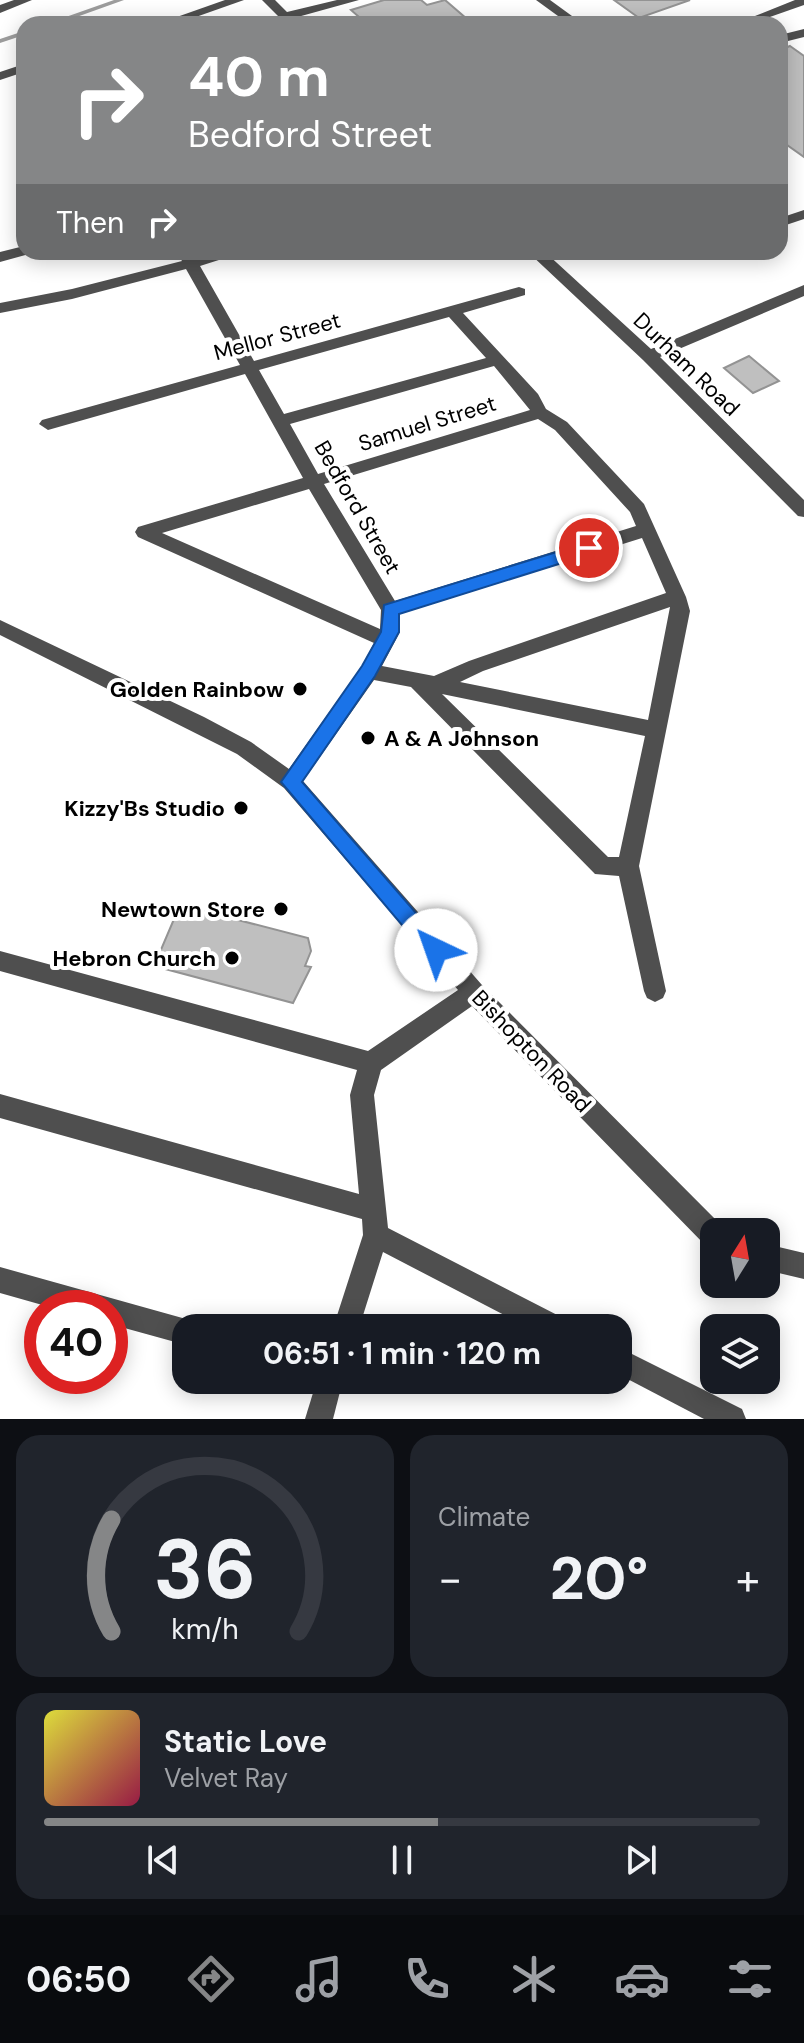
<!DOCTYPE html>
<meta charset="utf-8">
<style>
body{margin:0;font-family:"DM Sans",sans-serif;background:#20242c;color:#f1f3f6;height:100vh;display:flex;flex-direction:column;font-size:30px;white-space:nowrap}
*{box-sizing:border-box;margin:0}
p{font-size:26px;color:#9ea1a6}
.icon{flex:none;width:44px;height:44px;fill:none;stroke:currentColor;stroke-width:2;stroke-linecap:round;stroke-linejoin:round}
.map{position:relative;height:1419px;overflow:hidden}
.side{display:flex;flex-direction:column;gap:16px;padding:16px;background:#0d0f14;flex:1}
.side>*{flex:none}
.top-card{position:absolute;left:16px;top:16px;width:772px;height:244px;border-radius:24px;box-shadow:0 4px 20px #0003;background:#858687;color:#fff;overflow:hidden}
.needle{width:52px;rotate:11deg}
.buttons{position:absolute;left:700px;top:1218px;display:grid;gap:16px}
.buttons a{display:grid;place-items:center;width:80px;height:80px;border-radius:16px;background:#171b24;box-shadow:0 4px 20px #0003;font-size:40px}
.speed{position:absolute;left:24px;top:1290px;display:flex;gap:16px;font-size:40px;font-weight:700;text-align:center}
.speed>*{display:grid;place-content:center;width:104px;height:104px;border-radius:50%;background:#171b24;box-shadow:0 4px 20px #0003;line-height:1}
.speed .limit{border:12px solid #d22;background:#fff;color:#111}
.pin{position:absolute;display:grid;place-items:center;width:68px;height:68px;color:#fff;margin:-34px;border:4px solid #fff;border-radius:50%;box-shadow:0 2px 8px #0007}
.me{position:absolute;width:88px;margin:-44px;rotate:318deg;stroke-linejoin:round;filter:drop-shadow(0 0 6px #0008)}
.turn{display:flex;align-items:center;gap:28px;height:168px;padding:0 40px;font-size:36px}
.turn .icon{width:104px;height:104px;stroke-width:2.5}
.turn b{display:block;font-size:56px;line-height:68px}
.then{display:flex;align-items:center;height:76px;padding:0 40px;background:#0003;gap:16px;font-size:30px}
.big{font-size:60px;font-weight:700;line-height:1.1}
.side .widget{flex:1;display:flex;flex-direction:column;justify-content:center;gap:12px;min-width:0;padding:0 28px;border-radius:24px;background:#20242c}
.side .dial{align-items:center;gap:0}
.dial svg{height:208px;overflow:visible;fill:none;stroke:#363941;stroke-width:7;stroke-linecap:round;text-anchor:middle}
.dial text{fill:#f1f3f6;stroke:none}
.song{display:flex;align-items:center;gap:24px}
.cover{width:96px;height:96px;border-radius:12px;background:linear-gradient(135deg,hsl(60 70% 55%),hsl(340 70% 35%))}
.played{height:8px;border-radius:4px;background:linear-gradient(90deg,#858687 55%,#363941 55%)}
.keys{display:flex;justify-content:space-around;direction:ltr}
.heat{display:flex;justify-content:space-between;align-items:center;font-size:44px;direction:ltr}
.side .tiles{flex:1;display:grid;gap:16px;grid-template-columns:1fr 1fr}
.widget:last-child{grid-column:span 2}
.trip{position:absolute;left:172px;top:1314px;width:460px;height:80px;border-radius:24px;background:#171b24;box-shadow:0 4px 20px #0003;font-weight:700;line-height:80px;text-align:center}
.menu{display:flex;height:128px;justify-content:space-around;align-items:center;background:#090b0e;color:#9ea1a6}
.menu .icon{width:56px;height:56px}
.menu .selected{color:#858687}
.menu b{font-size:36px;color:#f1f3f6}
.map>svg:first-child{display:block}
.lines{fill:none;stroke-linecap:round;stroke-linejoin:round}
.stream{fill:#9d9d9d;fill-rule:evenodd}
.building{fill:#bfbfbf;stroke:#939393;stroke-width:2}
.minor{fill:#4f4f4f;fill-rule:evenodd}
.route{fill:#1a73e8;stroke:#114b97;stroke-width:2}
.poi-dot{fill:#000;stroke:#fff;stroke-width:3}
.labels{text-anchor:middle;stroke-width:8;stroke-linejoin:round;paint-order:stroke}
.street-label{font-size:22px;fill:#000;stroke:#fff}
.poi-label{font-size:22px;font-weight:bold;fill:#000;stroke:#fff;text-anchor:end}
</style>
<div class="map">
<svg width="804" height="1419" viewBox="0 0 804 1419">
<rect width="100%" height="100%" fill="#fff"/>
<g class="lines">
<g class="stream">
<polygon points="114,0 124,0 57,24 46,24"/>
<polygon points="24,31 24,35 0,43 0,39"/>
</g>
</g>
<g class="building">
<polygon points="384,0 421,0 427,5 445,0 467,19 458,21 461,24 367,24 351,10"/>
<polygon points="614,0 690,0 639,18"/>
<polygon points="790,46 804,56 804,157 780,140 780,50"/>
<polygon points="749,356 779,381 753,393 724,368"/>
<polygon points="180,905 308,938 311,951 305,966 311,967 293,1003 154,966"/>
</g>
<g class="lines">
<g class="minor">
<polygon points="14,0 32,0 0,13 0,5"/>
<polygon points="225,0 244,0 176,24 157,24"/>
<polygon points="262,0 275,0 287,12 337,0 359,0 294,18 299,24 286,24"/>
<polygon points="536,0 550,0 583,24 569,24"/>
<polygon points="795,0 804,0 804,5 761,20 755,16"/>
<polygon points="804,29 804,37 780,43 780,35"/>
<polygon points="24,64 24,72 0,80 0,72"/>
<polygon points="804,210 804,219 780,227 780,218"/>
<polygon points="24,246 24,252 31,252 29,254 0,262 0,252"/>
<path d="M 176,252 L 192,252 L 195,258 L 218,252 L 244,252 L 200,266 L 254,361 L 519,287 L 525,289 L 525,295 L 463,313 L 538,394 L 546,409 L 567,422 L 644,504 L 686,597 L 690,611 L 639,866 L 666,991 L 663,998 L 655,1002 L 647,998 L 644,991 L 619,876 L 595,874 L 411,687 L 374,680 L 303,781 L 482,985 L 723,1227 L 725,1232 L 714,1232 L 714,1249 L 705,1245 L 472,1006 L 381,1070 L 374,1095 L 388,1228 L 565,1319 L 569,1328 L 529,1328 L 383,1252 L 359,1328 L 333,1328 L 363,1235 L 362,1219 L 0,1118 L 0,1094 L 359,1194 L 350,1095 L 357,1070 L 0,971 L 0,951 L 368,1051 L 458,990 L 284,788 L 237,754 L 0,635 L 0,620 L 204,717 L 251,742 L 289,769 L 362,666 L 374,643 L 138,537 L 135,532 L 138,527 L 303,478 L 245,374 L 48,430 L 39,424 L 42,420 L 240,365 L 186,269 L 72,299 L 0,313 L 0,303 L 72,289 L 182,261 ZM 449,317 L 486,358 L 284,414 L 259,370 ZM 494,366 L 530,410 L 318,474 L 290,424 ZM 538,419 L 555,430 L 630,512 L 636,526 L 395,601 L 324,484 ZM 309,489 L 381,610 L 380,629 L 162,533 ZM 642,538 L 666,593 L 469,661 L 434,676 L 382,666 L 400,632 L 400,614 ZM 670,607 L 648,720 L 460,682 L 483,671 ZM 442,694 L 645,736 L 619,857 L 608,857 Z"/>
<polygon points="528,252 545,252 651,349 804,285 804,296 660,357 804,500 804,517 798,516 643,360"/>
<polygon points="766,1244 804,1253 804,1279 766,1270"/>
<polygon points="0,1267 186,1319 195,1323 198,1328 186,1328 186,1345 110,1324 110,1308 53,1308 0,1293"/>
<polygon points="618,1347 742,1409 746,1419 704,1419 618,1374"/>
<polygon points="317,1380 343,1380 333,1419 305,1419"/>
</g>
</g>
<polygon class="route" points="589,542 594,544 594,553 399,614 399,632 375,676 302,782 443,944 446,950 443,957 429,957 281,782 362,666 381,632 384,605"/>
<g class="poi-dot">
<circle cx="300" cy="689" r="8"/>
<circle cx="368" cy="738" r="8"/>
<circle cx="241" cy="808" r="8"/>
<circle cx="281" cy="909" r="8"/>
<circle cx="232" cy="958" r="8"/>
</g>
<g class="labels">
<g class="street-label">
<text transform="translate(277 336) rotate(-15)" y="8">Mellor Street</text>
<text transform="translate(687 364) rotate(44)" y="8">Durham Road</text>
<text transform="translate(427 423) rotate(-17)" y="8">Samuel Street</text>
<text transform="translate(358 507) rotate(60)" y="8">Bedford Street</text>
<text transform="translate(532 1051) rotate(46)" y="8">Bishopton Road</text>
</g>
<g class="poi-label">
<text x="284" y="697">Golden Rainbow</text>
<text x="384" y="746" text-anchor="start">A &amp; A Johnson</text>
<text x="225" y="816">Kizzy'Bs Studio</text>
<text x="265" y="917">Newtown Store</text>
<text x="216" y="966">Hebron Church</text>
</g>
</g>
</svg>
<div class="buttons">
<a><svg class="needle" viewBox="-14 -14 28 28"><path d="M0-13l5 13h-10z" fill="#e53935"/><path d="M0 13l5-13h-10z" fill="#9ea1a6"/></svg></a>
<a><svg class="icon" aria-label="layers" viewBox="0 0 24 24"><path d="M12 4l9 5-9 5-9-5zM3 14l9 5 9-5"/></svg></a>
</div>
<div class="speed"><div class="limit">40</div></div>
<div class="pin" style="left:589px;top:548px;background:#d93025"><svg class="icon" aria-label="arrive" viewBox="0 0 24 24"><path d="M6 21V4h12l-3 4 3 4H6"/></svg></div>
<svg class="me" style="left:436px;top:950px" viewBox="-20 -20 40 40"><circle r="19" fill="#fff"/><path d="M0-13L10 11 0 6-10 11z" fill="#1a73e8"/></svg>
<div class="trip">06:51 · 1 min · 120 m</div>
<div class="top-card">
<div class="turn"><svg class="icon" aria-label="right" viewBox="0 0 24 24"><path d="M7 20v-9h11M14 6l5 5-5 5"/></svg><div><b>40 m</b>Bedford Street</div></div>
<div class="then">Then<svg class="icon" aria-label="right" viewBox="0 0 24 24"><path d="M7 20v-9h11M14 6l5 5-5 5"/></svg></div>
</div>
</div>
<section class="side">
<div class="tiles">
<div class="widget dial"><svg viewBox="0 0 100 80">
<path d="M14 69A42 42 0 1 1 86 69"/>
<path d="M14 69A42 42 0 0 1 14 26" stroke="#858687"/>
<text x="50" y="56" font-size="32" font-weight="700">36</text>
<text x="50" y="72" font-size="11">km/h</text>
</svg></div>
<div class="widget"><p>Climate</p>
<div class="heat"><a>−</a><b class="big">20°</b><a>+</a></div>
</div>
<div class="widget">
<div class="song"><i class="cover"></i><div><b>Static Love</b><p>Velvet Ray</p></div></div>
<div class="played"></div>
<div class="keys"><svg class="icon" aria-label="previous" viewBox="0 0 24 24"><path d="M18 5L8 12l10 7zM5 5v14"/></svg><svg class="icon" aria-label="pause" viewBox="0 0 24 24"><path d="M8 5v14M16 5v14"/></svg><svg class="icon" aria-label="next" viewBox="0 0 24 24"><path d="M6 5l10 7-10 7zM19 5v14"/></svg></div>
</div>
</div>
</section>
<nav class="menu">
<b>06:50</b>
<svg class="icon selected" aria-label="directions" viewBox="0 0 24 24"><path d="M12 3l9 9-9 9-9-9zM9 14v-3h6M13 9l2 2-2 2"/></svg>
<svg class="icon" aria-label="music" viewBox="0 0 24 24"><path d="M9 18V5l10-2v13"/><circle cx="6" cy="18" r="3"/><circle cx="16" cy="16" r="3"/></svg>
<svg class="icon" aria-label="phone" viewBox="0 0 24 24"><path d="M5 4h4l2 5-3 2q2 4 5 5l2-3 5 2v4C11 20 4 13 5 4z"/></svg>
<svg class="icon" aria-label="climate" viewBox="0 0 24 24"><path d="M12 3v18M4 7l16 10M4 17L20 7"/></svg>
<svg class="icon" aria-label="car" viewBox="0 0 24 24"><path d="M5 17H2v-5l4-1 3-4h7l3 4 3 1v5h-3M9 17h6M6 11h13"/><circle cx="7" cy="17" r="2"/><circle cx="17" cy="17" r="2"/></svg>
<svg class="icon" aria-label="filters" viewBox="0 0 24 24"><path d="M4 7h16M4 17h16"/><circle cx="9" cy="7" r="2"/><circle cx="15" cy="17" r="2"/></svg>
</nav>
